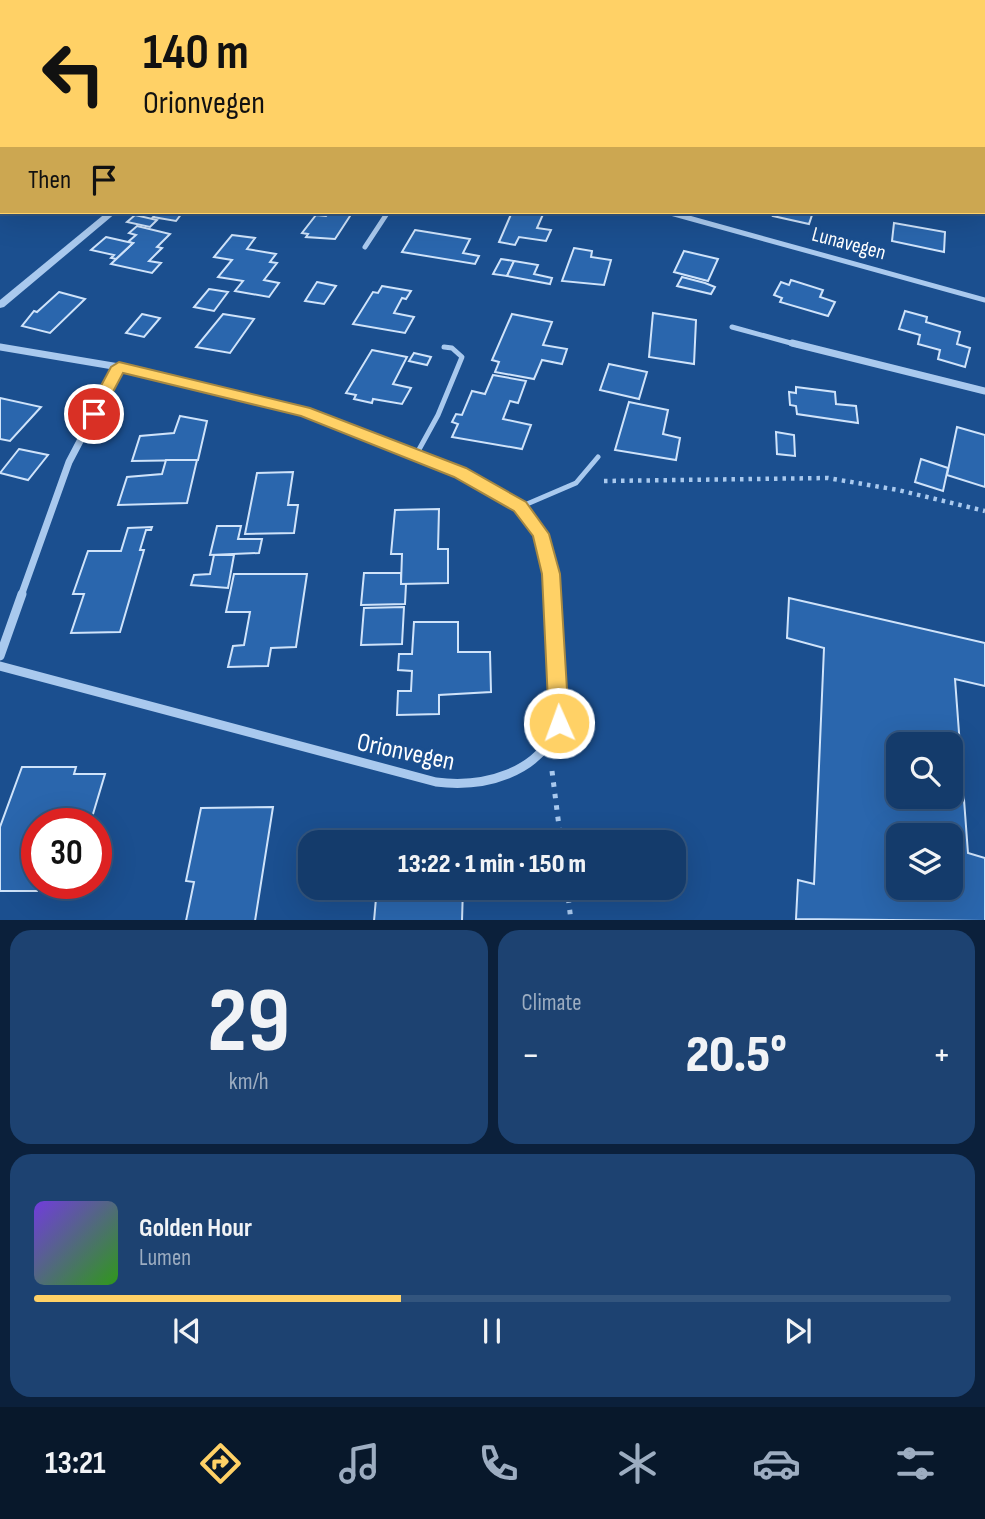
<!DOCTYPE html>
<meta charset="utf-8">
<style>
body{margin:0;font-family:"Sofia Sans Condensed",sans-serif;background:#1d4271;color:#f1f3f6;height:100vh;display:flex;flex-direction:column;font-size:26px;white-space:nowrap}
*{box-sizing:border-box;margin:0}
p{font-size:23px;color:#9dadc1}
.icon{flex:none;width:38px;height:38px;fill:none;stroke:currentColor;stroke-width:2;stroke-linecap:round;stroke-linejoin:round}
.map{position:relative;height:920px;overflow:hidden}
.drawer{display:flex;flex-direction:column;gap:10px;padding:10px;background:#0b203b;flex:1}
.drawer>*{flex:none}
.guide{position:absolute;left:0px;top:0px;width:985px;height:214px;box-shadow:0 7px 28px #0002,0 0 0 2px #33557e;background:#ffd166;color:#111;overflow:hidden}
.fabs{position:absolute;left:886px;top:732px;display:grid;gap:14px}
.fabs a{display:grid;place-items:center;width:77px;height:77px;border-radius:14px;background:#143b6b;box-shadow:0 7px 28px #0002,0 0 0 2px #33557e;font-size:35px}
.speed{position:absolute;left:21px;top:808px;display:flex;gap:14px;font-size:35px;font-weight:700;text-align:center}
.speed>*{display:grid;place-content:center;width:91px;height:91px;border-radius:50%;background:#143b6b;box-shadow:0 7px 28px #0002,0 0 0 2px #33557e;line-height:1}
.speed .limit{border:10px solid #d22;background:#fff;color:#111}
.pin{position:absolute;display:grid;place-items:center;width:60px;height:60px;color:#fff;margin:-30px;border:4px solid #fff;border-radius:50%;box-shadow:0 2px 7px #0007}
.me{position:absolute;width:77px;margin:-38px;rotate:358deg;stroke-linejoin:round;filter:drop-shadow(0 0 5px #0008)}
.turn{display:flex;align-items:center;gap:24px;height:147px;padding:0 28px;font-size:32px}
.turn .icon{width:91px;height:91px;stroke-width:2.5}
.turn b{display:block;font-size:49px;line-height:60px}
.then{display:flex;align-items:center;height:66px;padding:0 28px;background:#0003;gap:14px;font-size:26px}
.big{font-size:52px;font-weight:800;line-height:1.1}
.drawer .card{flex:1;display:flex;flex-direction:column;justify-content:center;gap:10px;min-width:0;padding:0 24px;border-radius:21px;background:#1d4271}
.drawer .dial{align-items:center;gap:0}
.dial b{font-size:91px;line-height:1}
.song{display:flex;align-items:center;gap:21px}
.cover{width:84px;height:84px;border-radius:10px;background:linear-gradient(135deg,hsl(260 70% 55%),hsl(110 70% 35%))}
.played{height:7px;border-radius:4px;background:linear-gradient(90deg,#ffd166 40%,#33557e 40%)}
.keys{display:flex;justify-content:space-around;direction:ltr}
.heat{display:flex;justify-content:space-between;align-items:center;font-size:38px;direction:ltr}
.drawer .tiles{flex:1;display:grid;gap:10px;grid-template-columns:1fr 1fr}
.card:last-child{grid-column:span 2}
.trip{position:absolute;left:298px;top:830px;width:388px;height:70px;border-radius:21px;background:#143b6b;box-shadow:0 7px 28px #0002,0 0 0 2px #33557e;font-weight:800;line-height:70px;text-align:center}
.menu{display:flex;height:112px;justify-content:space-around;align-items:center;background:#08182b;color:#9dadc1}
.menu .icon{width:49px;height:49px}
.menu .active{color:#ffd166}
.menu b{font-size:32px;color:#f1f3f6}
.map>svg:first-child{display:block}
.building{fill:#2a66ad;stroke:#cfe3fa;stroke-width:2;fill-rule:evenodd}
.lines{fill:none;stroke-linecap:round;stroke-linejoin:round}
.path-far1{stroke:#a9c9ee;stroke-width:4.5;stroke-dasharray:3.5 5;stroke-linecap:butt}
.path{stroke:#a9c9ee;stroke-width:5;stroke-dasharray:4.5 7;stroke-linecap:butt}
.service{stroke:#a9c9ee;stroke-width:5}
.minor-far3{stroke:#a9c9ee;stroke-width:4.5}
.minor-far2{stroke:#a9c9ee;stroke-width:5}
.minor-far1{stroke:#a9c9ee;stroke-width:7}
.minor{stroke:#a9c9ee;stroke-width:9}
.tertiary{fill:#a9c9ee;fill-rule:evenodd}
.secondary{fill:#d6e6fa;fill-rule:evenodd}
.route{fill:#ffd166;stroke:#a68842;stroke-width:2}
.labels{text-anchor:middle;stroke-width:7;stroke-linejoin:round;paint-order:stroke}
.far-street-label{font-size:21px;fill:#fff;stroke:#1b4f8f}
.street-label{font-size:26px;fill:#fff;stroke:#1b4f8f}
</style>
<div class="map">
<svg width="985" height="921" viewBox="0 0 985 921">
<rect width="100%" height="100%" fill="#1b4f8f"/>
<g class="building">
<polygon points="158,212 172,212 182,213 176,221 153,217"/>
<polygon points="330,212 352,213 335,239 306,237 308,234 302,233 316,215 326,216"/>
<polygon points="512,212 544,212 537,228 551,230 546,241 519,237 515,245 499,242"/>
<polygon points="775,212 813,212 809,224 773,216"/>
<polygon points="135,215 157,220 150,227 127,222"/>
<polygon points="894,223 945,232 944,252 892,241"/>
<polygon points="137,226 170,234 157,247 162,248 149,261 161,263 152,273 111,264 133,243 128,242 136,235 129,233"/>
<polygon points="415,230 470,239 463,253 479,256 475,264 402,252"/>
<polygon points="232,235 255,238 247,249 276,254 270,262 277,263 264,280 279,283 269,297 235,291 243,281 218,277 232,260 214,257"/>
<polygon points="106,237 128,242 133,243 116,259 111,258 114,255 91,250"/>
<polygon points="574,248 592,251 591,257 611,260 604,285 562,281"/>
<polygon points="684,251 718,259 708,281 674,272"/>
<polygon points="501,259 514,261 507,276 493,274"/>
<polygon points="514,261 538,265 534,274 552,278 550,284 507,276"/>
<polygon points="682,277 705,283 715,287 711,294 677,286"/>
<polygon points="791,280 823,290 820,297 835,302 828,316 780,302 782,298 774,295 781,282 789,285"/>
<polygon points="317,282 336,286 324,304 305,301"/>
<polygon points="382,286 411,291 406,299 402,298 394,313 414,317 405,333 353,324 373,292 378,293"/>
<polygon points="209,289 228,292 214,311 194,307"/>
<polygon points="59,292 85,299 50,333 22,326 34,311 37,312"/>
<polygon points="905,311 927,317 926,322 960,332 957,344 970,348 965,367 938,359 940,350 918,344 920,335 899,329"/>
<polygon points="653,313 696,320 694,364 649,357"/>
<polygon points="142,314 160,318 144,337 126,333"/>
<polygon points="223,314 254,319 230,353 196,347"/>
<polygon points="512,314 552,322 543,345 567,349 562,364 542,360 534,379 495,372 499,362 492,360"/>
<polygon points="372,350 407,357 393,384 411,388 402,404 373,399 372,403 354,399 356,395 346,393"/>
<polygon points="414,353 431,357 427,365 409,361"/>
<polygon points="609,364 647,372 639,399 600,390"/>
<polygon points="493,375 526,381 518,403 510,401 503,419 531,425 522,449 452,437 458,424 452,422 456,414 462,415 472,391 485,394"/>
<polygon points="796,387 835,392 836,404 856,406 858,423 797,414 796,406 790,405 789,392 796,393"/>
<polygon points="0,398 41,407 10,441 0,439"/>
<polygon points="629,402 668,410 663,434 680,438 676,460 615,450"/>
<polygon points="180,416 207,421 198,460 132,461 140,436 174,433"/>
<polygon points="957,427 985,435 985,487 947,475"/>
<polygon points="776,432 794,435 795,456 777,454"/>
<polygon points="19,449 48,455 28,480 0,473"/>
<polygon points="921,459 948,468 943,491 915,482"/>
<polygon points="166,460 197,460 187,503 118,505 127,477 162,474"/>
<polygon points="293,472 288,505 298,505 294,533 245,534 257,473"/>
<polygon points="439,509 438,549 448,549 448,583 401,584 402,554 391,554 395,510"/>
<polygon points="217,526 241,526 238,539 262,539 259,553 210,555"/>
<polygon points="152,527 151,530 146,530 140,550 144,550 120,632 71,633 84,594 73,594 88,551 121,551 128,528"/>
<polygon points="214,555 234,555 228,588 191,585 194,575 210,574"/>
<polygon points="364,573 401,573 401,584 406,584 405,604 361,605"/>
<polygon points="234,574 307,574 296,647 271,648 268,666 228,667 233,646 244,645 250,612 226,612"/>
<path d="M 789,598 L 985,643 L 985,686 L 955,679 L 968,853 L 985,858 L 985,921 L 796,919 L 798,880 L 814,884 L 824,648 L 787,638 ZM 898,744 L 950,744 L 950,796 L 898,796 ZM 898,835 L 950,835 L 950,887 L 898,887 Z"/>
<polygon points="404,607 402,644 361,645 364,608"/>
<polygon points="414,622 458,622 458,652 490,652 491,692 439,695 439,714 397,715 398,691 411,691 412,671 398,670 399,654 412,654"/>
<polygon points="22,767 76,767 74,774 105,774 90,824 37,824 37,884 39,884 37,891 0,891 0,827"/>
<polygon points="273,807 255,921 186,921 194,882 186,881 201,808"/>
<polygon points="377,887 463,887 462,921 374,921"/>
</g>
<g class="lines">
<polyline class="path-far1" points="604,481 828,478 898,490 985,511"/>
<g class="path">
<polyline points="552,771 561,842"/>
<polyline points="567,887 571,921"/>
</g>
<g class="service">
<polyline points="416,455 438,415 462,357 452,348 444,347"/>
<polyline points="520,507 576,483 598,457"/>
</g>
<g class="minor-far3">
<polyline points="24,0 37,2"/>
<polyline points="330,0 341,2"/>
<polyline points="435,0 451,2"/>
<polyline points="723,0 727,2"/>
<polyline points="973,0 975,2"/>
<polyline points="112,2 124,0"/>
<polyline points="0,60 2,58"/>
</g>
<g class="minor-far2">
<polyline points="667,212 985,300"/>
<polyline points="365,247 388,212"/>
<polyline points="732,327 798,345"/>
</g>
<g class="minor-far1">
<polyline points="792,343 985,391"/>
<polyline points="0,347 119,367 304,412 460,473 520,507 541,534 551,574 552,596"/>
<polyline points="21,596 69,462 119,367"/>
</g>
<g class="minor">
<polyline points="0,656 22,594"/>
<path d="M 0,666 L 436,782 C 483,788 540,774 558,724 C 561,716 558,701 557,692 C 556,659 554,627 552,594"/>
</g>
<g class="tertiary">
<polygon points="363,0 362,2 355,2 356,0"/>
<polygon points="107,212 117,212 4,307 0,308 0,300"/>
</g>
<g class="secondary">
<polygon points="824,0 833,0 835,2 826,2"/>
<polygon points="984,81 985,82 985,88 984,87"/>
</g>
</g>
<polygon class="route" points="119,362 310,408 466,468 526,502 549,534 560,574 569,723 566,730 559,732 552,730 549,723 542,574 533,536 514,511 454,477 301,416 123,373 99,418 88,418 86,414 111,367"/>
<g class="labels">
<g class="far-street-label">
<text transform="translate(849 243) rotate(15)" y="7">Lunavegen</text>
</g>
<g class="street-label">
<text transform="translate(406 751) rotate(12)" y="9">Orionvegen</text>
</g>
</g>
</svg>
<div class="fabs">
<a><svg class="icon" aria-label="search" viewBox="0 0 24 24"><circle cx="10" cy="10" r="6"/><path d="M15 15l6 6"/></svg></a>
<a><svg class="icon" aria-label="layers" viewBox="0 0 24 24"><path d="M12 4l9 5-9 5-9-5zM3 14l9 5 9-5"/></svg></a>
</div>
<div class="speed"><div class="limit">30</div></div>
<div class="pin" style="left:94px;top:414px;background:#d93025"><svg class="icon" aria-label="arrive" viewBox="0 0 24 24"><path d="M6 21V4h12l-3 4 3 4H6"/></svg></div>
<svg class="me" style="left:559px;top:723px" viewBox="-20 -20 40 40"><circle r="17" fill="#ffd166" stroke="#fff" stroke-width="3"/><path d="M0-11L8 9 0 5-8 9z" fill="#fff"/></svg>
<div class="trip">13:22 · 1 min · 150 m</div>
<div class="guide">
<div class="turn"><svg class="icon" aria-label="left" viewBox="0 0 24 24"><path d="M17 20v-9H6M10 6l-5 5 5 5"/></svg><div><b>140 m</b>Orionvegen</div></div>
<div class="then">Then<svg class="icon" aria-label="arrive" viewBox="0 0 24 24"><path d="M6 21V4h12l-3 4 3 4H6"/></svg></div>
</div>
</div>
<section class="drawer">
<div class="tiles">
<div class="card dial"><b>29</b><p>km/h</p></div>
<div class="card"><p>Climate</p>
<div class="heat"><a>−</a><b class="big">20.5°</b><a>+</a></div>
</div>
<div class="card">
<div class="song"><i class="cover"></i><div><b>Golden Hour</b><p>Lumen</p></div></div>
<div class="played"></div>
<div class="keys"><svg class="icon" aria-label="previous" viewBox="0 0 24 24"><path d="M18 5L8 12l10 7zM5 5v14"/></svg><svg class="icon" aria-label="pause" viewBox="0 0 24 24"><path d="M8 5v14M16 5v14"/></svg><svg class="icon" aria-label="next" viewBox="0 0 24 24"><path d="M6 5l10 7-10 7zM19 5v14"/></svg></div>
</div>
</div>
</section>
<nav class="menu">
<b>13:21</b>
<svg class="icon active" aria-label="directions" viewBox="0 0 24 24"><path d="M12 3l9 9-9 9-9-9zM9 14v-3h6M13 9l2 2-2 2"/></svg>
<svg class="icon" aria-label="music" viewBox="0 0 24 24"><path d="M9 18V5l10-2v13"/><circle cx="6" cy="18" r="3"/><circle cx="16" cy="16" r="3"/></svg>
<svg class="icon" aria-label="phone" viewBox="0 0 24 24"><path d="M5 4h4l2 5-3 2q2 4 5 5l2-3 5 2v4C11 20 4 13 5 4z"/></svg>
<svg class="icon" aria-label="climate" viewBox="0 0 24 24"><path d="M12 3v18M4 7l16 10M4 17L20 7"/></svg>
<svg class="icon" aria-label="car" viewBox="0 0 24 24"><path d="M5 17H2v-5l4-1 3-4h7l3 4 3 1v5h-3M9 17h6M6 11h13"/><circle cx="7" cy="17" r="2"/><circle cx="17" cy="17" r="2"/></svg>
<svg class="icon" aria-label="filters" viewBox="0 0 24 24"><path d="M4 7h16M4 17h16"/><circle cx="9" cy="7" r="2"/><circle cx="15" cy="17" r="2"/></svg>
</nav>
